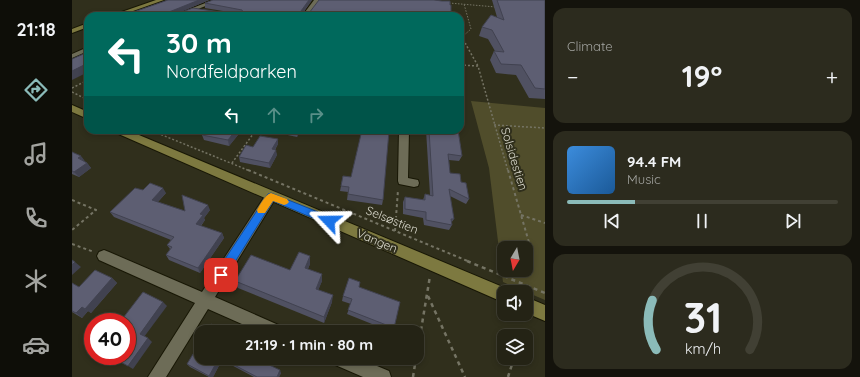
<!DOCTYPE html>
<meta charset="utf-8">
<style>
body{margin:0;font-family:Quicksand,sans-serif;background:#2c2b1e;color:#f1f3f6;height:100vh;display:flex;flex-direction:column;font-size:15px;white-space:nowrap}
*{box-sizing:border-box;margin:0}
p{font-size:13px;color:#a3a4a0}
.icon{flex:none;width:22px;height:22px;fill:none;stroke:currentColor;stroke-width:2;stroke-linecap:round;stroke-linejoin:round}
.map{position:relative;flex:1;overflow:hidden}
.details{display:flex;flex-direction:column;gap:8px;padding:8px;background:#14130c;width:315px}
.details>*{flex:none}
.banner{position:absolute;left:12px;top:12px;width:380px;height:122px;border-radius:12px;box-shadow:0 2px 6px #0003,0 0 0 1px #414034;background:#00695c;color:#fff;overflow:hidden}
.needle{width:26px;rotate:190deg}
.controls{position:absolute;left:425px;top:241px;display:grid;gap:8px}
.controls a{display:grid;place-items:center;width:36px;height:36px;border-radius:8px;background:#242315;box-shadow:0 2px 6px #0003,0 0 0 1px #414034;font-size:20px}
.speed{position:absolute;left:12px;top:313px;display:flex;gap:8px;font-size:20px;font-weight:700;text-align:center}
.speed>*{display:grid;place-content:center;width:52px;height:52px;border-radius:50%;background:#242315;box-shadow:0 2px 6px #0003,0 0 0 1px #414034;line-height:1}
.speed .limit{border:6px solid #d22;background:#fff;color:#111}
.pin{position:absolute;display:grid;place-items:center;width:34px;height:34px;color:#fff;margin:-17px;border-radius:8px;box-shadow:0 2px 6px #0006}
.me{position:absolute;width:44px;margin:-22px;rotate:293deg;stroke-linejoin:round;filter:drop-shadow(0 0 3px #0008)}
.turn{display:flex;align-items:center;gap:14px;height:84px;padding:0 16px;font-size:18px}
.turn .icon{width:52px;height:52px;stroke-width:2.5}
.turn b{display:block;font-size:28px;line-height:34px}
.lanes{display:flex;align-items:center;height:38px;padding:0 16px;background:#0003;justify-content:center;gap:20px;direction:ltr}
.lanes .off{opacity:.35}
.big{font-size:30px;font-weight:800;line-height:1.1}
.details .tile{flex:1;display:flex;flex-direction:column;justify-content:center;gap:6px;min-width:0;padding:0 14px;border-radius:12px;background:#2c2b1e}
.details .dial{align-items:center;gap:0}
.dial svg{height:104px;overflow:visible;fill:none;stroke:#414034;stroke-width:7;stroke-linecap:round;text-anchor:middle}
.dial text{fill:#f1f3f6;stroke:none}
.song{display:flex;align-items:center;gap:12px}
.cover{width:48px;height:48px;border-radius:6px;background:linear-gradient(135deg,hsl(210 70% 55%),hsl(210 70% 35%))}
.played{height:4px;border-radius:2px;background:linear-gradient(90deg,#8bbbb9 25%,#414034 25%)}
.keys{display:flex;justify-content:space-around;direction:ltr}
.heat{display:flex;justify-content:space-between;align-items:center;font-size:22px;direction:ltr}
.trip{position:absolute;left:122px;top:325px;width:230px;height:40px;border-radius:12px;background:#242315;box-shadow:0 2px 6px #0003,0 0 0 1px #414034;font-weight:800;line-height:40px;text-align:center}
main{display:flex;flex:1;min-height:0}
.menu{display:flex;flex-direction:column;width:72px;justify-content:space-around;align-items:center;background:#0e0e08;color:#a3a4a0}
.menu .icon{width:28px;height:28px}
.menu .current{color:#8bbbb9}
.menu b{font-size:18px;color:#f1f3f6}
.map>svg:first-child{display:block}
.green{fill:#504d2b;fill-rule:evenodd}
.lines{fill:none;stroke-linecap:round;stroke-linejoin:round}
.street-casing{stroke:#181705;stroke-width:2}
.secondary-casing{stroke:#181705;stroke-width:2}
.path-far3{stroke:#757464;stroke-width:1;stroke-dasharray:1.5 1.5;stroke-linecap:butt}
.path-far2{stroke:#757464;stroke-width:1.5;stroke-dasharray:2 2;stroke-linecap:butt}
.path-far1{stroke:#757464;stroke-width:2;stroke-dasharray:3 3;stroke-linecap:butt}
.path{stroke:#757464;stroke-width:2.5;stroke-dasharray:4 4;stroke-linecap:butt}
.street{fill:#6d6c57;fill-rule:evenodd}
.secondary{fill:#7d7940;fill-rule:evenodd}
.wall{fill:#505162}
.shaded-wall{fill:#414250}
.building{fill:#5d5e72;stroke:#414250}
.route{fill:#1a73e8;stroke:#114b97}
.slow{fill:#f59e0b}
.labels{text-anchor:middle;stroke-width:4;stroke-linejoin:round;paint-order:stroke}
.street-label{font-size:12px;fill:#dad9cd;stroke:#302f1c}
</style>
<main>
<nav class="menu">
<b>21:18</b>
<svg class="icon current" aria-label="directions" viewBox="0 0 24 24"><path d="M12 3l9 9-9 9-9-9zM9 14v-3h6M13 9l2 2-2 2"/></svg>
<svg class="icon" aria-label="music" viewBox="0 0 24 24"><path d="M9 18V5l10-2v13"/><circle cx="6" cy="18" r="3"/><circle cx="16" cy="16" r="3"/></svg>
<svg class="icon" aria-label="phone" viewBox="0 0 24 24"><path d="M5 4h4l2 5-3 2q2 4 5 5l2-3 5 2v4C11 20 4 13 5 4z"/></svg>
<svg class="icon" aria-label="climate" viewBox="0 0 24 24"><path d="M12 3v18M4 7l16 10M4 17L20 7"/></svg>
<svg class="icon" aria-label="car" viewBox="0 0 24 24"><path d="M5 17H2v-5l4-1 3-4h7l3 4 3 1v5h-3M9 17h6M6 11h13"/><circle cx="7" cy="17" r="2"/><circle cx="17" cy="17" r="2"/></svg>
</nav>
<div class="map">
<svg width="473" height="377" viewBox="0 0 473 377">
<rect width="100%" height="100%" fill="#302f1c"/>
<path class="green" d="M 399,101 L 473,108 L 473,300 L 431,282 L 417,168 ZM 432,248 L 454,248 L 454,270 L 432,270 Z"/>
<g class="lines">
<defs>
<g id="street">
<polygon points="141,0 149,0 108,16 100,16"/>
<polygon points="242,0 248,0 236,16 230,16"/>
<polygon points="16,47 16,51 0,58 0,54"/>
<polygon points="327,130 337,130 336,178 346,180 347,183 346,186 342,187 327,184 326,181"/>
<polygon points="199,192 203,193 205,196 143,297 211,327 214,332 188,332 136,309 94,377 76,377 123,303 27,260 25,256 27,252 32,250 37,252 130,292 195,193"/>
<polygon points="259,358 286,358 317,371 319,377 291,377 261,364"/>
</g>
<g id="secondary">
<polygon points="84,0 92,0 47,16 38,16"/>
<polygon points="16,23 16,27 0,33 0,29"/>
<polygon points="0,105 16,112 16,119 0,112"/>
<polygon points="41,130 55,130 438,290 439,292 432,292 432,303 426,300 42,132"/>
<polygon points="454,297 473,305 473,321 454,313"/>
</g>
</defs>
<use href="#street" class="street-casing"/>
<use href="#secondary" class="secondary-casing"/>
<g class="path-far3">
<polyline points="377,3 424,7"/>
<polyline points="388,37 390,37 394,44"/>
<polyline points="390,37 399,29 392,4"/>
</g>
<g class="path-far2">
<polyline points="393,43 406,66"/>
<polyline points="388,65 406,66 436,171"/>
<polyline points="0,88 16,80"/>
<polyline points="0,92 16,100"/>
<polyline points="422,125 473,128"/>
<polyline points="78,130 178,171"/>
<polyline points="160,163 184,130"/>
</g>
<g class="path-far1">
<polyline points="176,170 398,262"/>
<polyline points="436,170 458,246 457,262"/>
<polyline points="0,200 24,210 0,230"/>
<polyline points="449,215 473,223"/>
<polyline points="323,231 326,190"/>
<polyline points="0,244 22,252"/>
</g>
<g class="path">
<polyline points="395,261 473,293"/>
<polyline points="457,276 458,261"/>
<polyline points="356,296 393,377"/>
<polyline points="345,354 358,276"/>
<polyline points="341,377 344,358"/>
<polyline points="436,377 442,358"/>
</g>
<use href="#street" class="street"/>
<use href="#secondary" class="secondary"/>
</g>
<g class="wall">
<polygon points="96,0 137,0 106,13 163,13 133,8 133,3 141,0 240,0 231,13 378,5 379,16 54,16 53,15"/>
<polygon points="420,0 473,0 473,99 457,98 444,75 424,73 418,60 422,51 423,51 416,39 407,36 410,27 425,17"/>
<polygon points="134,130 170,130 157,146 132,140 130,135"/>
<polygon points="211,130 229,130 225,137 211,134"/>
<polygon points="354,130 386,130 390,156 387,161 377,160 378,173 389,182 397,199 394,204 378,196 382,219 379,223 380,225 377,230 352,225 351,218 331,214 331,202 333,197 351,200 353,194 358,195"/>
<polygon points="206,139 206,144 203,150 205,155 198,168 168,162 167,157 181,147"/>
<polygon points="0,152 15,163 19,168 7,177 0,174"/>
<polygon points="271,176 311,200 310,205 275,200 276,192 268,191"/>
<polygon points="71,190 94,193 86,202 113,211 138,210 132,218 133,220 129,226 150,233 152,238 128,273 97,260 94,255 98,249 95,245 99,240 42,217 38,212"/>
<polygon points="238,256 238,264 236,269 250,281 246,290 260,302 252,323 166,288 163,281 218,270"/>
<polygon points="40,278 45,283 19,313 16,311 10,318 0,312 0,283 7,287"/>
<polygon points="287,287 322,328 320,332 275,314 279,304 270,301 271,296"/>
<polygon points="129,358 182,358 209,373 207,377 182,377 150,360 141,377 137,377 118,367 115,364"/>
</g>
<g class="shaded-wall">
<polygon points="127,0 137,0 99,16 97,12"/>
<polygon points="237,0 240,0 229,15 229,11"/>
<polygon points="16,63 16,72 0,80 0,71"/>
<polygon points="164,130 170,130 157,146 156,140"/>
<polygon points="226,130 229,130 225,137 225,131"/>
<polygon points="206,139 206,144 200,154 200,149"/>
<polygon points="204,150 205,155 198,168 197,163"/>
<polygon points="9,156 13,161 6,158"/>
<polygon points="15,163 19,168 7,177 2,172"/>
<polygon points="91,188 94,193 83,205 80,200"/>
<polygon points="136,205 138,210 132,218 133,220 126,229 124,224 128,214"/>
<polygon points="150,233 152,238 128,273 126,268"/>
<polygon points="238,256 238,264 233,275 233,268"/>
<polygon points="3,262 9,267 0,275 0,265"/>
<polygon points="250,274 250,281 244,296 244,289"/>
<polygon points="40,278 45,283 19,313 13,309"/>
<polygon points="261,295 260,302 252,323 252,317"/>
<polygon points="91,302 95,306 72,337 68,334"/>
<polygon points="10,307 16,311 10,318 4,313"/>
<polygon points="76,338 80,342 61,369 56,366"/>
<polygon points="147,358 148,358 150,360 141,377 138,377 137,376"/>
<polygon points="208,370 209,373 207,377 205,377"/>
</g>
<g class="building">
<polygon points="96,0 127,0 97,12 107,13 121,8 155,13 169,13 171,12 170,10 133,3 141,0 237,0 229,11 229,13 237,13 247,0 362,0 370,1 378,1 378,5 379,5 379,16 57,16 53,15"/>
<polygon points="425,0 473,0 473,89 463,88 449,65 429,64 422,51 432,52 420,30 410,27 419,15 432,20"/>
<polygon points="16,52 16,63 0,71 0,59"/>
<polygon points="134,130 164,130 156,140 130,135"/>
<polygon points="290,130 311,130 317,131 311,200 276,194 277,187 269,186 271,176 279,177"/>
<polygon points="357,130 386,130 390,156 376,154 378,173 388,174 389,182 394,183 397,199 377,189 382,219 379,219 380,225 354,220 354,212 333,209 333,197 353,200 353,194 361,196"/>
<polygon points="188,136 206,139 200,149 204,150 197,163 167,157 174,145 181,147"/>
<polygon points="0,152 9,156 6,158 15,163 2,172 0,171"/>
<polygon points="78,183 91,188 80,200 113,211 110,195 136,205 128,214 131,215 124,224 150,233 126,268 94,255 100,247 95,245 102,237 38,212 63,188 71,190"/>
<polygon points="227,252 238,256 233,268 250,274 244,289 261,295 252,317 163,281 179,255 218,270"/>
<polygon points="0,260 3,262 0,265"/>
<polygon points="23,270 40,278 13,309 10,307 4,313 0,311 0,283 7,287"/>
<polygon points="277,278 288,282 287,287 328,302 322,328 276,310 280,299 271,296"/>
<polygon points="71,292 91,302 68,334 76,338 56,366 37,356 55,356 55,322 48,322"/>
<polygon points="35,319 44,322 33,322"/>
<polygon points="139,324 155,332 135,332"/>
<polygon points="21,336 21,344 17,342"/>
<polygon points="129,341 129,358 147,358 137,376 115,364"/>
<polygon points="149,358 182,358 208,370 205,377 185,377"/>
</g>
<polygon class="route" points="199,193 261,218 262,221 261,224 257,225 201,201 153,278 149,280 145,278 143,275 145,271 196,194"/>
<path class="slow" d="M 199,193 L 215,199 L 217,202 L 215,204 L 212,205 L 201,201 L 193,213 L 186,213 L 185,210 C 188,205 193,195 199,193 Z"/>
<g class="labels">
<g class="street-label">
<text transform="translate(442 159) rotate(73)" y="4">Solsidestien</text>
<text transform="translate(320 220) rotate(22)" y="4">Selsøstien</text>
<text transform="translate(305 241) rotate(23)" y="4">Vangen</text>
</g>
</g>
</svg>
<div class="controls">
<a><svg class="needle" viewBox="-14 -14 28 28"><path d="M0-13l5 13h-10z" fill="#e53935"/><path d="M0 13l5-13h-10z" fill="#a3a4a0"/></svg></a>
<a><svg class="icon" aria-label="sound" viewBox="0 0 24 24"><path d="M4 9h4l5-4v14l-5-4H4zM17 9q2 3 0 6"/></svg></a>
<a><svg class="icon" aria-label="layers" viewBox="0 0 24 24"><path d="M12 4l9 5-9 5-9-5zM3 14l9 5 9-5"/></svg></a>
</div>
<div class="speed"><div class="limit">40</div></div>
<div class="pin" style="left:149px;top:275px;background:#d93025"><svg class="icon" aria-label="arrive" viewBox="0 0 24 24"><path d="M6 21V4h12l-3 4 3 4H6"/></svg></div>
<svg class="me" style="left:257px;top:221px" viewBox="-20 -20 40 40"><path d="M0-17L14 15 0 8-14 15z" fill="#1a73e8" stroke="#fff" stroke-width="4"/></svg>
<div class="trip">21:19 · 1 min · 80 m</div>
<div class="banner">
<div class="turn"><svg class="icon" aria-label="left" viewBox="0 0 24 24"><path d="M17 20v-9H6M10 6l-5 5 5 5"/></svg><div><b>30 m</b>Nordfeldparken</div></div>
<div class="lanes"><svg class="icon" aria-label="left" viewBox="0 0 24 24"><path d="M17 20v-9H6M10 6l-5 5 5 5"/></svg><svg class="icon off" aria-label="ahead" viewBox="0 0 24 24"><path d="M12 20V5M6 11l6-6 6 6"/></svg><svg class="icon off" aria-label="right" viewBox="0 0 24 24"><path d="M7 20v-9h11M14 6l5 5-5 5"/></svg></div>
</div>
</div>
<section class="details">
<div class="tile"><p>Climate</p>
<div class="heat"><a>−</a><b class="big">19°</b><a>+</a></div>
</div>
<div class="tile">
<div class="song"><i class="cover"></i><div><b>94.4 FM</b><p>Music</p></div></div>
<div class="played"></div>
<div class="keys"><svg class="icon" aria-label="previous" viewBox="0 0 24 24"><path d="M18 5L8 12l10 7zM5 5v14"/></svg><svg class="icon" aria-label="pause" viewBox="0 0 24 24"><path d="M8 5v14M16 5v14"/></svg><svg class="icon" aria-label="next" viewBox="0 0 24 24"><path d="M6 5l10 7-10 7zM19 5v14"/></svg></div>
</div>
<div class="tile dial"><svg viewBox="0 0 100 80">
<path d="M14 69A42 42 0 1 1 86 69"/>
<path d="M14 69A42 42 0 0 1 11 31" stroke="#8bbbb9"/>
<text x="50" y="56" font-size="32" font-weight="700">31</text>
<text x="50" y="72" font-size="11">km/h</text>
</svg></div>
</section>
</main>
